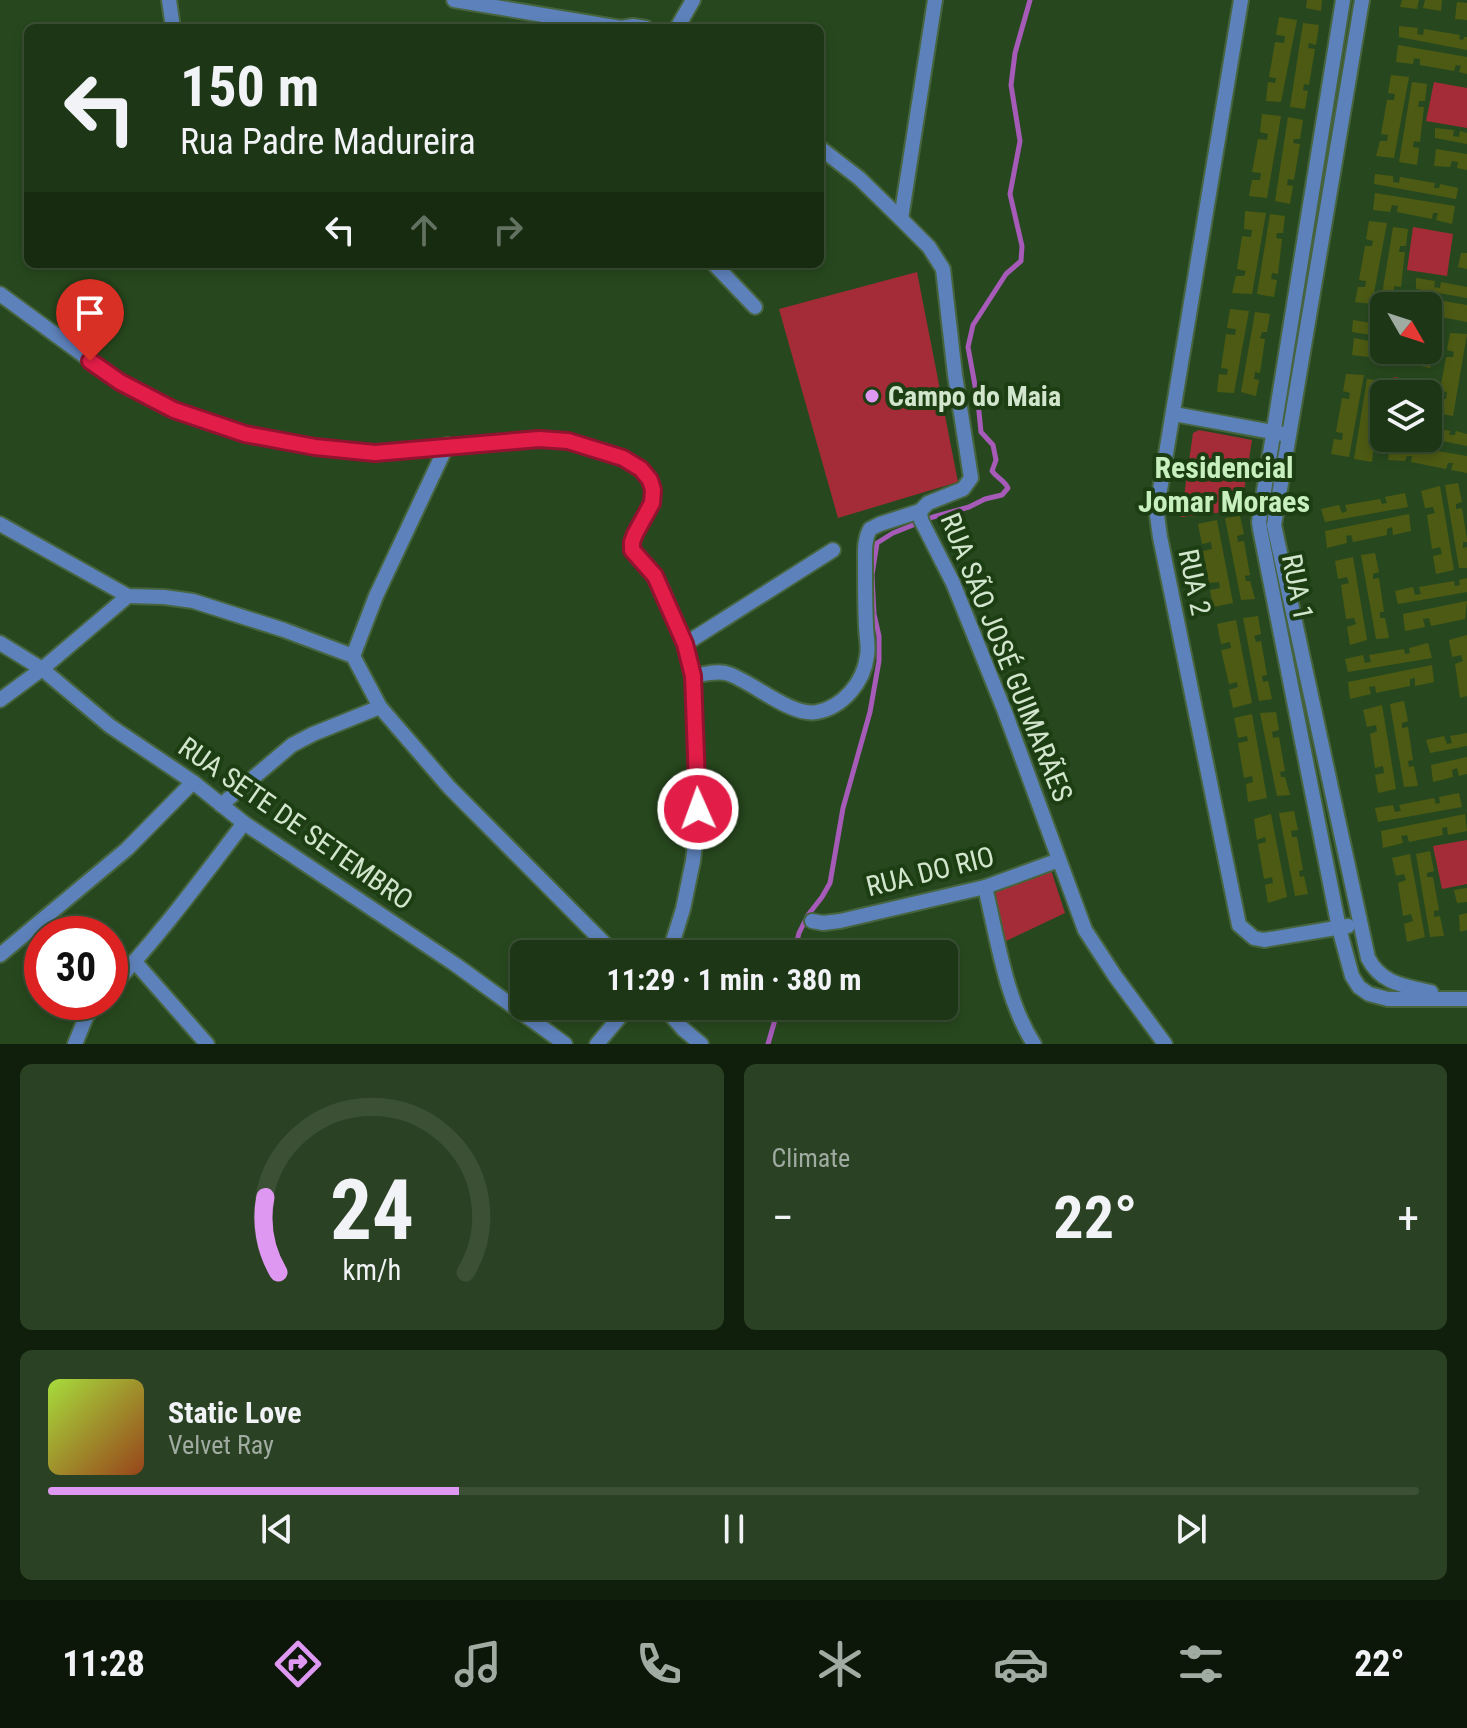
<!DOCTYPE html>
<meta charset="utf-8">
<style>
body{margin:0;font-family:"Roboto Condensed",sans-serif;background:#2a4123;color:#f1f3f6;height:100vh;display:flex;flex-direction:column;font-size:30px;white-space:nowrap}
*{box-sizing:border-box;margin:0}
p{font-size:26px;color:#a0aba1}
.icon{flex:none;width:44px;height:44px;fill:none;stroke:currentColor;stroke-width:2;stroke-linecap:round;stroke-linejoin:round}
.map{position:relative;height:1044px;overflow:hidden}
.panel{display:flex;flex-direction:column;gap:20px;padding:20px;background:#101e0c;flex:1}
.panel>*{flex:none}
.top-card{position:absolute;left:24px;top:24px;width:800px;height:244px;border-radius:12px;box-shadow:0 4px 12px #0003,0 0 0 2px #3b5035;background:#1d3616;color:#f1f3f6;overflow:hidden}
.needle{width:52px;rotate:129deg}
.buttons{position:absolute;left:1370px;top:292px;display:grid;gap:16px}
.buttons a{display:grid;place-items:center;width:72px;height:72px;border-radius:12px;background:#1d3616;box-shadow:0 4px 12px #0003,0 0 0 2px #3b5035;font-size:40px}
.speed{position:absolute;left:24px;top:916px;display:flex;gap:16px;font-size:40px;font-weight:700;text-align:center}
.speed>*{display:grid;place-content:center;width:104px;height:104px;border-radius:50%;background:#1d3616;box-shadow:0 4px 12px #0003,0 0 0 2px #3b5035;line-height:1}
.speed .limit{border:12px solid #d22;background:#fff;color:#111}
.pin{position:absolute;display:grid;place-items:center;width:68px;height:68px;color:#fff;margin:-82px -34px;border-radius:50% 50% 50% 0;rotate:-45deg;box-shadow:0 0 8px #0007}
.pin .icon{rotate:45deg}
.me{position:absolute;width:88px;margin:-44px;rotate:358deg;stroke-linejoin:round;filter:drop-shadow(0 0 6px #0008)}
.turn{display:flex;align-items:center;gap:28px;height:168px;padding:0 24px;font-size:36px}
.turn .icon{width:104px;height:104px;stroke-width:2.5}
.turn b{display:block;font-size:56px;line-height:68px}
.lanes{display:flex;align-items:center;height:76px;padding:0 24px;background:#0003;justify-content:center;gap:40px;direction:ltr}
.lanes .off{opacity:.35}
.big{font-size:60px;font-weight:700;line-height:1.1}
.panel .tile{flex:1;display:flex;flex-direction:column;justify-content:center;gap:12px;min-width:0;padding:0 28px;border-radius:12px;background:#2a4123}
.panel .dial{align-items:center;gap:0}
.dial svg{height:208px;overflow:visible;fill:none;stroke:#3b5035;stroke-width:7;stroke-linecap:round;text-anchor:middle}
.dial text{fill:#f1f3f6;stroke:none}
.song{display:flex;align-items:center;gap:24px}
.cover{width:96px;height:96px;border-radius:12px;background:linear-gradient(135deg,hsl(80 70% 55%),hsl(20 70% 35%))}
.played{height:8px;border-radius:4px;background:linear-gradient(90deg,#df98f1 30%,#3b5035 30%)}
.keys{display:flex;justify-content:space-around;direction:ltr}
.heat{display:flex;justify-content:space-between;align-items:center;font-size:44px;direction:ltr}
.panel .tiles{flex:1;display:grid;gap:20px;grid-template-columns:1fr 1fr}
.tile:last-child{grid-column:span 2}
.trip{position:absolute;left:510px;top:940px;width:448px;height:80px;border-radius:12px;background:#1d3616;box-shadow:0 4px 12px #0003,0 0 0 2px #3b5035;font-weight:700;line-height:80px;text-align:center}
.menu{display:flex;height:128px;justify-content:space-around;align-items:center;background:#0c1609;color:#a0aba1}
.menu .icon{width:56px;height:56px}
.menu .active{color:#df98f1}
.menu b{font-size:36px;color:#f1f3f6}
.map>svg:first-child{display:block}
.green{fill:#a42c39}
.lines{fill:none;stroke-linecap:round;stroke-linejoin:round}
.stream{stroke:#a55bb7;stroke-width:5}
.building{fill:#4d5a13}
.street-casing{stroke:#46643e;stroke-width:18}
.street{stroke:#5d81ba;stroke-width:14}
.route-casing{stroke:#92132f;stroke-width:20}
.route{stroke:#e11d48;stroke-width:14}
.poi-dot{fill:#df98f1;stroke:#1d3e13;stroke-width:3}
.labels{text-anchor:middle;stroke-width:8;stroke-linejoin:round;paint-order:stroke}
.poi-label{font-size:28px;font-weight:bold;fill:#d2e6cd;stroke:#1d3e13;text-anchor:start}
.street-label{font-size:28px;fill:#d2e6cd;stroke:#1d3e13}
.neighbourhood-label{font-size:30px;font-weight:bold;fill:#c8f0be;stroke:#1d3e13}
</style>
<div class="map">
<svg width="1467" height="1044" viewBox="0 0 1467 1044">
<rect width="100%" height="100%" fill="#27481e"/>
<g class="green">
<polygon points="1434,82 1467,88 1467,128 1426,121"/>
<polygon points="1413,227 1453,234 1447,276 1407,270"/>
<polygon points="917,272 958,482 838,518 779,309"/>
<polygon points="1394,377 1430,384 1428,394 1391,394"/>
<polygon points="1199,430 1252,440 1241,510 1181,517 1193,433"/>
<polygon points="1467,840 1467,884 1442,889 1433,846"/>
<polygon points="1051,870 1065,913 1004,942 990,890"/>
</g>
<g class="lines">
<g class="stream">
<path d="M 794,954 L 799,933 L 808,915 L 822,897 L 830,883 L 843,808 L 870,712 L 879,661 L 879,636 L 874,614 L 872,575 L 877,543 L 893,533 L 933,517 L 969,507 L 985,499 L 1002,495 L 1008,488 C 1004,480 997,478 992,471 L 996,460 L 993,445 L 981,432 L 978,402 L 968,347 L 973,325 L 1006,274 L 1021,261 L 1022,246 L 1010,194 L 1020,141 L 1011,85 L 1015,53 L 1030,0"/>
<polyline points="768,1044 779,1006"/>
</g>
</g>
<g class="building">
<polygon points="1307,0 1322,0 1321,11 1306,8"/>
<polygon points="1402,0 1419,0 1417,9 1400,7"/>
<polygon points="1425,0 1442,0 1441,11 1423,8"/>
<polygon points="1457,2 1467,3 1467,20 1455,19"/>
<polygon points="1279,17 1297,20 1281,102 1266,101 1268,82 1275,83 1276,78 1269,77 1275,42 1284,43 1285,36 1276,35"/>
<polygon points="1303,23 1319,25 1316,45 1309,43 1308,48 1315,49 1309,85 1304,84 1303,90 1308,91 1305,109 1290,107"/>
<polygon points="1399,26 1418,28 1417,34 1423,35 1424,29 1460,35 1459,39 1463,40 1464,37 1467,37 1467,50 1399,37"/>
<polygon points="1398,45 1467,57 1467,74 1459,72 1461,66 1456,65 1454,71 1420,65 1420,59 1414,58 1413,64 1396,62"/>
<polygon points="1391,75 1409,77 1394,158 1376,156 1380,141 1387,141 1388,135 1381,134 1387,100 1394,100 1395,94 1388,93"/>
<polygon points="1412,82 1427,84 1425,101 1419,101 1418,107 1424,107 1420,142 1414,141 1413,147 1419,148 1417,165 1399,162"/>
<polygon points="1262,114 1281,116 1267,198 1249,196 1252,180 1260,180 1261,173 1252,172 1258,139 1267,140 1268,134 1260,132"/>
<polygon points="1288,117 1303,120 1300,139 1294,139 1293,143 1300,144 1294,180 1288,179 1287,185 1293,186 1290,204 1275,201"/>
<polygon points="1435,128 1454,130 1453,136 1459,137 1460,131 1467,133 1467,144 1435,138"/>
<polygon points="1436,149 1467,154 1467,170 1457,168 1458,162 1452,161 1450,167 1434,166"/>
<polygon points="1375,174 1393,176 1393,182 1399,183 1400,177 1435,183 1434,188 1439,188 1440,184 1458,188 1456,199 1374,184"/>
<polygon points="1375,193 1455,206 1452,224 1436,220 1438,213 1433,213 1432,219 1397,212 1398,206 1392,205 1390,212 1373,210"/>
<polygon points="1245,211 1266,213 1252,294 1232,293 1236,276 1244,276 1246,271 1237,269 1242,236 1251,237 1252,230 1244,229"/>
<polygon points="1270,214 1285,216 1283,233 1277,233 1276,238 1282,239 1278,274 1272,273 1271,279 1277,280 1274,297 1257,294"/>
<polygon points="1369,221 1387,223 1372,304 1355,302 1358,287 1365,287 1366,281 1359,280 1365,246 1372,246 1373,241 1366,239"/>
<polygon points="1393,227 1408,229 1406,246 1400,246 1399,252 1405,252 1401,287 1394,286 1394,292 1400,293 1398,306 1384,306 1384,308 1380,307"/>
<polygon points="1461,253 1467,253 1467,269 1458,267"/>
<polygon points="1416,278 1435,281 1434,287 1440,288 1441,282 1467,287 1467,298 1416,289"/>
<polygon points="1414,296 1467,305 1467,322 1436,316 1436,310 1431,309 1428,315 1428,306 1413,306"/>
<polygon points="1230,309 1249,311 1234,393 1217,392 1219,374 1227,375 1228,369 1221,368 1226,334 1235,335 1236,329 1227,328"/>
<polygon points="1255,312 1270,314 1267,332 1262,332 1260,338 1265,339 1260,373 1255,372 1254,379 1259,380 1256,396 1241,392"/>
<polygon points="1353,320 1371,323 1370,329 1376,330 1377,324 1384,326 1384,337 1352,332"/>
<polygon points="1450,333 1467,334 1453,416 1436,413 1439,399 1446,399 1447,392 1440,391 1446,357 1453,357 1454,352 1447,350"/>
<polygon points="1354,338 1384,344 1384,350 1422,350 1434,352 1430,368 1415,365 1416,359 1412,359 1410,364 1375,358 1376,352 1370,351 1369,357 1352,355"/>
<polygon points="1346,374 1364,375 1349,457 1331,454 1334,439 1342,440 1343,433 1336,432 1342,398 1349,399 1350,393 1343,391"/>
<polygon points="1367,379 1383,381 1380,398 1374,398 1373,403 1380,404 1375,438 1369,438 1368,443 1374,444 1372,462 1354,459"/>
<polygon points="1428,427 1450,431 1449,435 1455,435 1456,431 1467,434 1467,446 1428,438"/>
<polygon points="1390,443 1467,456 1467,473 1451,470 1453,463 1448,463 1446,469 1411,462 1412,456 1407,456 1405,461 1388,460"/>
<polygon points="1458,483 1462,502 1456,504 1456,509 1462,508 1467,540 1467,542 1463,542 1463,548 1467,547 1467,568 1459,568 1445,485"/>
<polygon points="1440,486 1454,570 1436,574 1433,556 1442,554 1440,547 1432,549 1427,515 1435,513 1433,507 1425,508 1421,491"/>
<polygon points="1405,493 1408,507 1325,522 1321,509 1339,505 1342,513 1347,511 1345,505 1380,499 1382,504 1387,503 1385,497"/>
<polygon points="1409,514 1411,531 1393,535 1392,527 1387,529 1387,535 1353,542 1351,535 1346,536 1347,543 1327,548 1325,531"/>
<polygon points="1240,516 1244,534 1237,536 1238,542 1244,541 1250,575 1245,576 1246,581 1250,581 1255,599 1241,600 1225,518"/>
<polygon points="1217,520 1233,603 1213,607 1210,590 1220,588 1219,582 1209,583 1203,551 1212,549 1211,542 1202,544 1198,524"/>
<polygon points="1375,553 1379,572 1373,574 1373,579 1379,578 1384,612 1380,612 1380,618 1385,618 1389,638 1376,639 1361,555"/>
<polygon points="1353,557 1367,640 1350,645 1347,627 1356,624 1354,618 1346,619 1341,585 1349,583 1347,577 1338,579 1335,561"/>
<polygon points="1467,578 1467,592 1398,604 1395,591 1413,587 1415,595 1421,594 1419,587 1454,581 1455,586 1460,585 1459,580"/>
<polygon points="1467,601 1465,619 1431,626 1429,618 1423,619 1425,627 1405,631 1403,614"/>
<polygon points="1258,616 1261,634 1254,636 1256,642 1261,641 1267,675 1262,676 1263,682 1268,681 1272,699 1259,701 1243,618"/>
<polygon points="1236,620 1252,703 1233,708 1229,690 1238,687 1237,682 1229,684 1221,650 1231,648 1230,642 1221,644 1217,624"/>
<polygon points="1467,635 1467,696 1460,698 1455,664 1463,661 1461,655 1452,657 1449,640"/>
<polygon points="1428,643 1432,658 1348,672 1345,659 1363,655 1365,663 1371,662 1369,655 1404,649 1405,654 1410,653 1409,648"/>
<polygon points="1432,665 1434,682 1415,686 1415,678 1410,679 1410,686 1376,693 1375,686 1369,687 1371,694 1350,699 1348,682"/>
<polygon points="1404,701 1408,721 1402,723 1402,728 1408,727 1413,760 1408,761 1409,767 1414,766 1418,786 1404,787 1390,704"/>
<polygon points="1382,705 1396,789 1378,793 1375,775 1384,773 1383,766 1375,768 1370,734 1377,731 1376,725 1367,727 1363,710"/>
<polygon points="1276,712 1279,730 1272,732 1273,738 1279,737 1285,771 1280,772 1281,777 1285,777 1290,795 1277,796 1260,713"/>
<polygon points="1252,714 1267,798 1248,802 1246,784 1253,782 1252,776 1244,778 1238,743 1248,741 1247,736 1238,738 1234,718"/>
<polygon points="1467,733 1467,746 1430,753 1426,740 1444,736 1447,744 1452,743 1450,736"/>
<polygon points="1467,757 1467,774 1459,776 1457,768 1452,770 1453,777 1433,782 1431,765"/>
<polygon points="1459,793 1462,807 1378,822 1375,808 1393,805 1395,812 1401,811 1399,805 1434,798 1436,804 1440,803 1439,797"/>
<polygon points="1294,811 1298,830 1291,831 1292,837 1297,837 1303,870 1299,871 1300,877 1304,876 1308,894 1295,896 1279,813"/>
<polygon points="1271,814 1287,897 1268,903 1265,885 1273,883 1272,877 1264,879 1258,844 1266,842 1265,837 1257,840 1254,819"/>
<polygon points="1465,814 1467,831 1448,835 1447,827 1442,828 1443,835 1409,842 1407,835 1401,836 1403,843 1383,848 1381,831"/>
<polygon points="1430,851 1434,871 1427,873 1427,877 1433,877 1439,910 1434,911 1434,917 1440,916 1444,936 1430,937 1416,854"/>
<polygon points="1410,854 1425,937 1407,942 1404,924 1413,921 1411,914 1403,916 1398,883 1406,880 1404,874 1396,876 1392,858"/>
<polygon points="1467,888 1467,902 1457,903 1454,890"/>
<polygon points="1467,913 1467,930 1460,932 1459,915"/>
</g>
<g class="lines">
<defs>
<g id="street">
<polyline points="169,0 173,28"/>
<polyline points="454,0 621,28 633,26 646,28"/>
<polyline points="1241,0 1160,490 1157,515 1160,537 1239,925 1254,938 1264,940 1348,926"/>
<polyline points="1343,0 1259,522 1260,529 1339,928 1352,976 1359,987 1369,994 1388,999 1467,999"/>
<path d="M 1362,0 L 1274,525 L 1368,958 C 1381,984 1405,986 1431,992"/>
<polyline points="677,28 693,0"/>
<polyline points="901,219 935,0"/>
<polyline points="714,264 755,307"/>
<polyline points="0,294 120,382 174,410 245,434 315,447 375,453 539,439 568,441 623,458 641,469 650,480 653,490 652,503 635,534 632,542 632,550 655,576 661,587 685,644 693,676 698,809 696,836 693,861 683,909 669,954"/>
<polyline points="1174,414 1283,434"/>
<polyline points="920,511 921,520 953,583 1005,712 1085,930 1115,976 1165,1044"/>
<polyline points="0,524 128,596 164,597 193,601 284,630 353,656 380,707 449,787 615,954"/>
<polyline points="0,643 42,669 110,726 193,782 244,823 456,965 565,1044"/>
<polyline points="685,644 833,550"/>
<polyline points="353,656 376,596 447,445"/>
<path d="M 693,676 C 704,674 719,670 729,674 C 754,683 792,717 817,712 C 843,707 864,682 867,656 C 869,646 866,635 866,626 C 865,605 865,585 865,564 C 865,552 864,540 870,529 L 880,524 L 920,511 L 928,503 L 963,489 L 971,478 L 955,375 L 943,269 L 929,247 L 901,219 L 859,178 L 820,148"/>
<polyline points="0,700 42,669 128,596"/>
<polyline points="221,805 292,745 313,734 380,707"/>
<path d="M 985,887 C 997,937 1006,1001 1034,1044"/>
<polyline points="812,921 823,923 840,921 985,887 1059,860"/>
<polyline points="0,955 127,849 193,782"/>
<polyline points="135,962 207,1044"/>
<path d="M 110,988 C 159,937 201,879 244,823"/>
<polyline points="663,1006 683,1029 701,1044"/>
<polyline points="75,1044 86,1017 97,1002"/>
<polyline points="597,1044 629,1006"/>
</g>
</defs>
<use href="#street" class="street-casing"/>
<use href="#street" class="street"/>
</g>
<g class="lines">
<defs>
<polyline id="route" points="90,361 120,382 174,410 245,434 315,447 375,453 539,439 568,441 623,458 641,469 650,480 653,490 652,503 635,534 632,542 632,550 655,576 685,644 693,676 698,809"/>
</defs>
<use href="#route" class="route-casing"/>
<use href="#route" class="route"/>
</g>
<circle class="poi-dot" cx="872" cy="396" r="8"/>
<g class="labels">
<g class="poi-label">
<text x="888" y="406">Campo do Maia</text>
</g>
<g class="street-label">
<text transform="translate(1195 582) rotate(78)" y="10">RUA 2</text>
<text transform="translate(1298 587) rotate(79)" y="10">RUA 1</text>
<text transform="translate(1007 657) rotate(68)" y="10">RUA SÃO JOSÉ GUIMARÃES</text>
<text transform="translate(296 823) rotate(35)" y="10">RUA SETE DE SETEMBRO</text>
<text transform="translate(930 871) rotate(-14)" y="10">RUA DO RIO</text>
</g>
<g class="neighbourhood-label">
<text x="1224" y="478">Residencial<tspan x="1224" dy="34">Jomar Moraes</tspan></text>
</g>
</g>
</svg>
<div class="buttons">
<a><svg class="needle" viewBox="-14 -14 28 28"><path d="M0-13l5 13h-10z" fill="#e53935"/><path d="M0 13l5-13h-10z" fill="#a0aba1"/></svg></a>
<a><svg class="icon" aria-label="layers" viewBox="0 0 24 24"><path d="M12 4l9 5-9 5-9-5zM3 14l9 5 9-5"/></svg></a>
</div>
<div class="speed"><div class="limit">30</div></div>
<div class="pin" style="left:90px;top:361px;background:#d93025"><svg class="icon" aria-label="arrive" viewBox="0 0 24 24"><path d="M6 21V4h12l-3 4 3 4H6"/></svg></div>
<svg class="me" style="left:698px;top:809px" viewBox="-20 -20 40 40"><circle r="17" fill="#e11d48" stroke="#fff" stroke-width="3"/><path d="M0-11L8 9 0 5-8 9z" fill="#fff"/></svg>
<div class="trip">11:29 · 1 min · 380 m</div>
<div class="top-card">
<div class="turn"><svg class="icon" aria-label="left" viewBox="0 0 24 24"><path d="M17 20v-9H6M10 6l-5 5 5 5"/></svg><div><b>150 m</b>Rua Padre Madureira</div></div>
<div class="lanes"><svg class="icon" aria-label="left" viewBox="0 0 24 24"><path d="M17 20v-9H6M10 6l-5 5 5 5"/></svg><svg class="icon off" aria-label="ahead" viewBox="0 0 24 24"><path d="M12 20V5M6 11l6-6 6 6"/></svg><svg class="icon off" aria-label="right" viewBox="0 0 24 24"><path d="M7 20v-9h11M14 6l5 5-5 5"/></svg></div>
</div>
</div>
<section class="panel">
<div class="tiles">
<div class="tile dial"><svg viewBox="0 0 100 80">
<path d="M14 69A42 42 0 1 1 86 69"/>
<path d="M14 69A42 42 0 0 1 9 40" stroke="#df98f1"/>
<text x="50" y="56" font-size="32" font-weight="700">24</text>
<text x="50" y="72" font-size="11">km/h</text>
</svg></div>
<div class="tile"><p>Climate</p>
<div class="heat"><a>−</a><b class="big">22°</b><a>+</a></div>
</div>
<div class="tile">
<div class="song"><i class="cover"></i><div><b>Static Love</b><p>Velvet Ray</p></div></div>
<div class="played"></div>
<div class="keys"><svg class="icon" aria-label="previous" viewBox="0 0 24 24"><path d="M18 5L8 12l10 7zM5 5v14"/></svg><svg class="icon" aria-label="pause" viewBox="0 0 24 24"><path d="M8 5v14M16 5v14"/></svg><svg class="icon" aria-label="next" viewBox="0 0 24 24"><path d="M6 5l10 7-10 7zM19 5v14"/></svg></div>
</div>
</div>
</section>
<nav class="menu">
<b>11:28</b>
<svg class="icon active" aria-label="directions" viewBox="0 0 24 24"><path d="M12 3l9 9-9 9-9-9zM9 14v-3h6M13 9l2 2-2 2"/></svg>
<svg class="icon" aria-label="music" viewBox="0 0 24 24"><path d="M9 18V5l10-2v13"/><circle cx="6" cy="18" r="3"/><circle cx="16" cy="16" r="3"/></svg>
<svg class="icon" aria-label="phone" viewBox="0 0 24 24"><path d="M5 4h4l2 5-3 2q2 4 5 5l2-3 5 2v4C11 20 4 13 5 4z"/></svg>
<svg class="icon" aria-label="climate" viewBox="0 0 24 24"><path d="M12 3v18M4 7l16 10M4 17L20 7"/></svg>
<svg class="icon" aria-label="car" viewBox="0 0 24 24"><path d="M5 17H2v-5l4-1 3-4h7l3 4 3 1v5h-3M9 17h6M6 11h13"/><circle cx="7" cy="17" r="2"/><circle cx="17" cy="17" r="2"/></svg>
<svg class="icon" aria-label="filters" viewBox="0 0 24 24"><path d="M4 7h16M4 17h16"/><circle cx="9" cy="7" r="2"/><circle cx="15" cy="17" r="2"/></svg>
<b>22°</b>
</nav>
